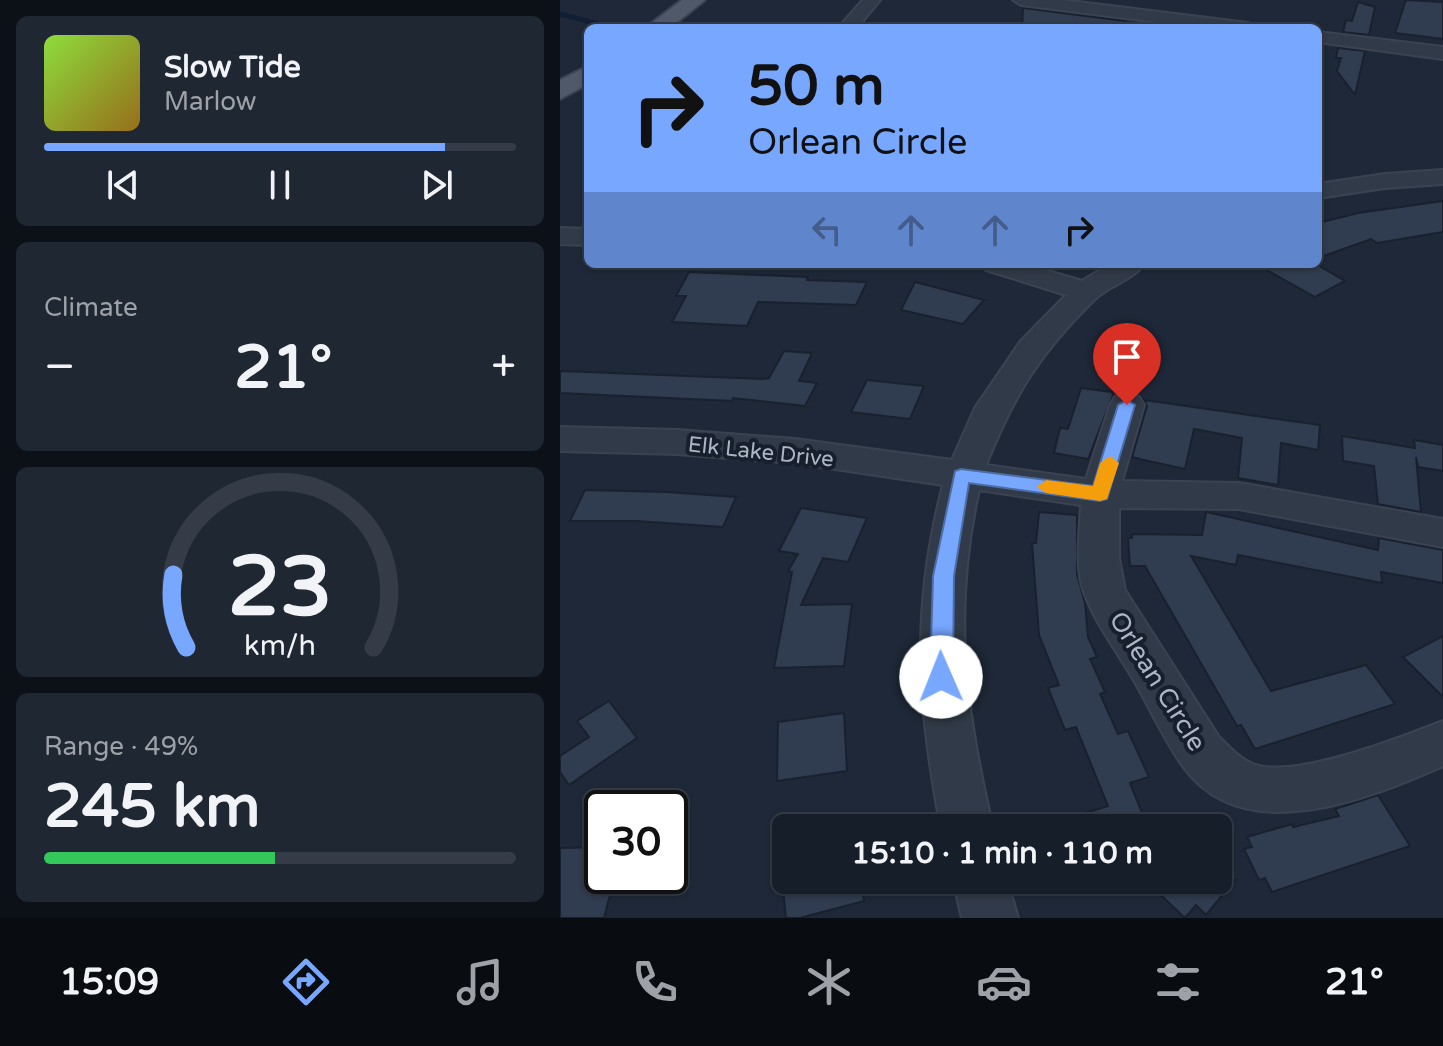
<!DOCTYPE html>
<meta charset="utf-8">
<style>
body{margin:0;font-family:"Varela Round",sans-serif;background:#1f2732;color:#f1f3f6;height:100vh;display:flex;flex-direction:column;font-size:30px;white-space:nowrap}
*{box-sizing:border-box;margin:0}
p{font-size:26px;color:#9ea2a8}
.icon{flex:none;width:44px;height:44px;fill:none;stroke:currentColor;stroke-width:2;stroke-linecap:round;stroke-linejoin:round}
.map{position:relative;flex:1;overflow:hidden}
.details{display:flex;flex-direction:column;gap:16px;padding:16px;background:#0c1017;width:560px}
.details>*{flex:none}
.hud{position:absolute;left:24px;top:24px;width:738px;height:244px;border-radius:12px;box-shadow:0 2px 6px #0004,0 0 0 2px #353c47;background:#77a7ff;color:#111;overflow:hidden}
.speed{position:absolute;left:24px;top:790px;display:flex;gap:16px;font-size:40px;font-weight:700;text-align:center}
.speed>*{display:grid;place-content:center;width:104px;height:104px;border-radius:50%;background:#161e2a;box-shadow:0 2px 6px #0004,0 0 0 2px #353c47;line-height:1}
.speed .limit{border:4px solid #111;border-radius:12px;background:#fff;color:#111}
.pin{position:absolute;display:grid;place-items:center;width:68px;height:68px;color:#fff;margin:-82px -34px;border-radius:50% 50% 50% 0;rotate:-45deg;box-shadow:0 0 8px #0007}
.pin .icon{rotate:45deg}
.me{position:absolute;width:88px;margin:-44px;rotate:359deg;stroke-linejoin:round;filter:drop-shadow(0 0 6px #0008)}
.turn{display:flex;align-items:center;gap:28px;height:168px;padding:0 32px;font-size:36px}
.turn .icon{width:104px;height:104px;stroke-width:2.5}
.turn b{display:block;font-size:56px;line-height:68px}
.lanes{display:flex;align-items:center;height:76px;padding:0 32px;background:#0003;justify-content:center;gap:40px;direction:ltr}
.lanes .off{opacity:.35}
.big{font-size:60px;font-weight:700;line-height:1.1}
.details .widget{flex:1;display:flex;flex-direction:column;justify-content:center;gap:12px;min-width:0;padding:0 28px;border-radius:12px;background:#1f2732}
.details .dial{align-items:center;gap:0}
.dial svg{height:208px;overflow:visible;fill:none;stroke:#353c47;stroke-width:7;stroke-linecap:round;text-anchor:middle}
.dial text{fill:#f1f3f6;stroke:none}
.song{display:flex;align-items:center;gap:24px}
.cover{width:96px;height:96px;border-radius:12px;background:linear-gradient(135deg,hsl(90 70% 55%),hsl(40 70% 35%))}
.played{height:8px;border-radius:4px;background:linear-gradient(90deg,#77a7ff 85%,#353c47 85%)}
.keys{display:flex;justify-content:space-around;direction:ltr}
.heat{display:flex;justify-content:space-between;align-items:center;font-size:44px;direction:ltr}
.charge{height:12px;border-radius:6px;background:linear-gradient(90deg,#34c759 49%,#353c47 0)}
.trip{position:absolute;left:212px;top:814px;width:460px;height:80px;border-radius:12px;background:#161e2a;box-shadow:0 2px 6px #0004,0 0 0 2px #353c47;font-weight:700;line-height:80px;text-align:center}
.menu{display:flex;height:128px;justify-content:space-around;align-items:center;background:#090c11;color:#9ea2a8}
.menu .icon{width:56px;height:56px}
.menu .selected{color:#77a7ff}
.menu b{font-size:36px;color:#f1f3f6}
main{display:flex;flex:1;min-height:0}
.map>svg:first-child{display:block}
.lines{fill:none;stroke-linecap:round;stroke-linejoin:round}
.stream{stroke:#111f35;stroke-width:5}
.building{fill:#303c4f;stroke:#19212e;stroke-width:2}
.street-casing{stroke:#3b4352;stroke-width:4}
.primary-casing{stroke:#3b4352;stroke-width:4}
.street{fill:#313a48;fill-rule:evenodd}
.primary{fill:#4f5969;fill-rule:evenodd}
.route{fill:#77a7ff;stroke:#4d6da6;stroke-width:2}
.slow{fill:#f59e0b}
.labels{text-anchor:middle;stroke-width:8;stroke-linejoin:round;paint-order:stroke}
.street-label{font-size:22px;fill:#abb5c5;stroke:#171f2c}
.near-street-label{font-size:26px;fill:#abb5c5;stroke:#171f2c}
</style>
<main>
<section class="details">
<div class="widget">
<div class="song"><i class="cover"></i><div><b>Slow Tide</b><p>Marlow</p></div></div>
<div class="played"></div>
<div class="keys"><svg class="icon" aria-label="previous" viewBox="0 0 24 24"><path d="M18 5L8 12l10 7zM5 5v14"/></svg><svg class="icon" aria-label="pause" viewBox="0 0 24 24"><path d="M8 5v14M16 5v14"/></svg><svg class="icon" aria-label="next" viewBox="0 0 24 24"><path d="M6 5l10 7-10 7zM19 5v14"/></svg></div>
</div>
<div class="widget"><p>Climate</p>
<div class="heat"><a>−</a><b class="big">21°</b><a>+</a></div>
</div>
<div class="widget dial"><svg viewBox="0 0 100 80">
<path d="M14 69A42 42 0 1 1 86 69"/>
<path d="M14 69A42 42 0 0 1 9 41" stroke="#77a7ff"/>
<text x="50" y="56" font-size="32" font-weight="700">23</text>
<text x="50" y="72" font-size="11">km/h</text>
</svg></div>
<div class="widget"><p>Range · 49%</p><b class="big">245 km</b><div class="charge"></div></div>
</section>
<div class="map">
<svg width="883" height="918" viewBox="0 0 883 918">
<rect width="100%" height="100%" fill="#1e2838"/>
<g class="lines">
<polyline class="stream" points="0,14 53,28"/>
</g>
<g class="building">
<polygon points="846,0 883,2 883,39 835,33"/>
<polygon points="798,2 815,7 809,35 783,32 786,20 792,21"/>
<polygon points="463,8 565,21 558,28 501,24 497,28 462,28"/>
<polygon points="778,48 805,51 795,95 777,71 781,58 776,58"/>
<polygon points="883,201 883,232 817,243 811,239 758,258 758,223 798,213"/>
<polygon points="696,264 756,264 785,281 755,297"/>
<polygon points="129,272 248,277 247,280 307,282 296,305 198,302 187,326 112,322 126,296 116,296"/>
<polygon points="355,282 424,300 403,324 341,310"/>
<polygon points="224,351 252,353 239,381 257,383 245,406 173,398 172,401 0,393 0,371 203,379 209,378"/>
<polygon points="307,380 364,386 350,419 291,412"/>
<polygon points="521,388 552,392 553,395 528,459 494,453 500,428 508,429"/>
<polygon points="584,400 760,425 758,450 721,443 718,485 678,478 682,438 634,429 625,469 588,461 572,457 587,406"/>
<polygon points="782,436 855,448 854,440 883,445 883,471 858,467 856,457 861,512 818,504 814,466 783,461"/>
<polygon points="25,490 107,492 176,497 163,527 76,521 10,521"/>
<polygon points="241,508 307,518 288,562 263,558 241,605 292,604 284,666 214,668 232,572 228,571 238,554 219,551"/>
<polygon points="479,512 517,515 517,574 525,603 528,637 537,657 530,659 545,692 540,694 558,734 568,731 589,777 570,783 588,828 496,828 495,822 548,806 516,727 505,730 488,688 499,685 479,635 472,543 476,543"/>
<polygon points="646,512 818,550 819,538 883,550 883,583 821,572 822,583 678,555 676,565 631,556 711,691 806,665 835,704 695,749 681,725 677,726 585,566 570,566 568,538 572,538 572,534 642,535"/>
<polygon points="883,636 883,697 843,657"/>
<polygon points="49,701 77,738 9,785 0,772 0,756 29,737 17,721"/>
<polygon points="284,713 287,771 217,781 218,722"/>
<polygon points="818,795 850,846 712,892 705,878 699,880 684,849 692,847 687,837 732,824 733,827 779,816 775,809"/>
<polygon points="42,847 42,876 55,876 44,918 0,918 0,848"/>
<polygon points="222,880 301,880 304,901 240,918 226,918"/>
<polygon points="585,880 675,880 646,915 636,905 625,918"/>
</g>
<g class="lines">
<defs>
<g id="street">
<polygon points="303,0 320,0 297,28 278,28"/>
<polygon points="453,0 502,0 688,23 697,28 645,28 461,5"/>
<polygon points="758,32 883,47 883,59 758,42"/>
<polygon points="883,170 883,184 825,188 758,198 758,184 825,174"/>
<polygon points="0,228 28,229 28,245 0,244"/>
<path d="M 422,264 L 465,264 L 522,281 L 550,264 L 584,264 C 573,280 548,286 534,300 C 479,354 454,395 426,465 L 526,479 L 550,405 L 555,397 L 567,394 L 579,397 L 584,405 L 562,481 L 679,483 L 883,519 L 883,547 L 679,509 L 559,508 L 559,558 L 565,590 L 659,737 C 669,747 680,759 693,764 C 734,780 842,737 883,721 L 883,766 C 808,799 686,849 625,769 C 606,744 592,712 576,684 C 560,656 537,626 525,595 C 514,568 520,533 521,505 L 419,490 C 392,611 405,709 433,828 L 381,828 C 357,704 351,608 383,485 L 235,463 L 117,454 L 0,451 L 0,427 L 117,430 L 235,439 L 392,460 L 415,408 L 460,342 L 506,295 L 426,270 Z"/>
<polygon points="393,880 447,880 458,918 402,918"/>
</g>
<g id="primary">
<polygon points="122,0 145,0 110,28 85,28"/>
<polygon points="28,66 28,84 0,99 0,80"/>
</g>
</defs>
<use href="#street" class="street-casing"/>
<use href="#primary" class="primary-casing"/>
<use href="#street" class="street"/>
<use href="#primary" class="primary"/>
</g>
<polygon class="route" points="567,400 575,405 547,499 540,501 409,483 394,576 393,677 389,684 381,687 373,684 370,677 373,576 395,471 401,469 533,486 558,405"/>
<polygon class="slow" points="550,456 559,463 547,499 540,501 486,493 477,487 486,480 533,486 540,463"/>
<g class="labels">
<g class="street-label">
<text transform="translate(201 451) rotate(6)" y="8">Elk Lake Drive</text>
</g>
<g class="near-street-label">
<text transform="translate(598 681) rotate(58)" y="9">Orlean Circle</text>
</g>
</g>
</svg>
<div class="speed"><div class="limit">30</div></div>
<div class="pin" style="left:567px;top:405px;background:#d93025"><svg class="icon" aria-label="arrive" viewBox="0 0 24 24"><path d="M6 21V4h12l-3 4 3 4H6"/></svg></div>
<svg class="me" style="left:381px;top:677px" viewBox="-20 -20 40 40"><circle r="19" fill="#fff"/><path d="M0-13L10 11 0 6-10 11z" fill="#77a7ff"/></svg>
<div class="trip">15:10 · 1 min · 110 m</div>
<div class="hud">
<div class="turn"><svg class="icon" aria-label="right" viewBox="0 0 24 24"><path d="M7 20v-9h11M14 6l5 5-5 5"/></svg><div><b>50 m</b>Orlean Circle</div></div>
<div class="lanes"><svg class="icon off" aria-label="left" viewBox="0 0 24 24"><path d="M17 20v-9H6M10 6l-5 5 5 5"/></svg><svg class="icon off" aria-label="ahead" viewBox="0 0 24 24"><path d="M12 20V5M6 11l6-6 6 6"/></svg><svg class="icon off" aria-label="ahead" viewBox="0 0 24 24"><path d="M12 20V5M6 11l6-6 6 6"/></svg><svg class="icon" aria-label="right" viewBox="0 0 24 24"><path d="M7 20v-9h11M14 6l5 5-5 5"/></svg></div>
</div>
</div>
</main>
<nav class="menu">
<b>15:09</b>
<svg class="icon selected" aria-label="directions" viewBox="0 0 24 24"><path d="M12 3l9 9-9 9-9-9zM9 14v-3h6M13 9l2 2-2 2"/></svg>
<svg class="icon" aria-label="music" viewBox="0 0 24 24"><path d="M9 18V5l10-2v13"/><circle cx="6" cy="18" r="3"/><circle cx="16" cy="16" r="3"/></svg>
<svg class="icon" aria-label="phone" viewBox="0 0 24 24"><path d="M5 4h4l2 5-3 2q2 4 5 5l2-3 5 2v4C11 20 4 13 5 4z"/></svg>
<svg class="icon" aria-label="climate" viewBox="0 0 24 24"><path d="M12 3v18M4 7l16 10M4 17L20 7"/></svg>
<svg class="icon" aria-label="car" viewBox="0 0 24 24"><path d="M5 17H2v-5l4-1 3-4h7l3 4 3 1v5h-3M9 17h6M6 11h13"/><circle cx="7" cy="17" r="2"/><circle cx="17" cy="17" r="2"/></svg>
<svg class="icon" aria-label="filters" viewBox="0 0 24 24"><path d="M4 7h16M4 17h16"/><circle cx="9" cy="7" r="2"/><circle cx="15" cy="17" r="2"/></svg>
<b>21°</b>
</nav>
